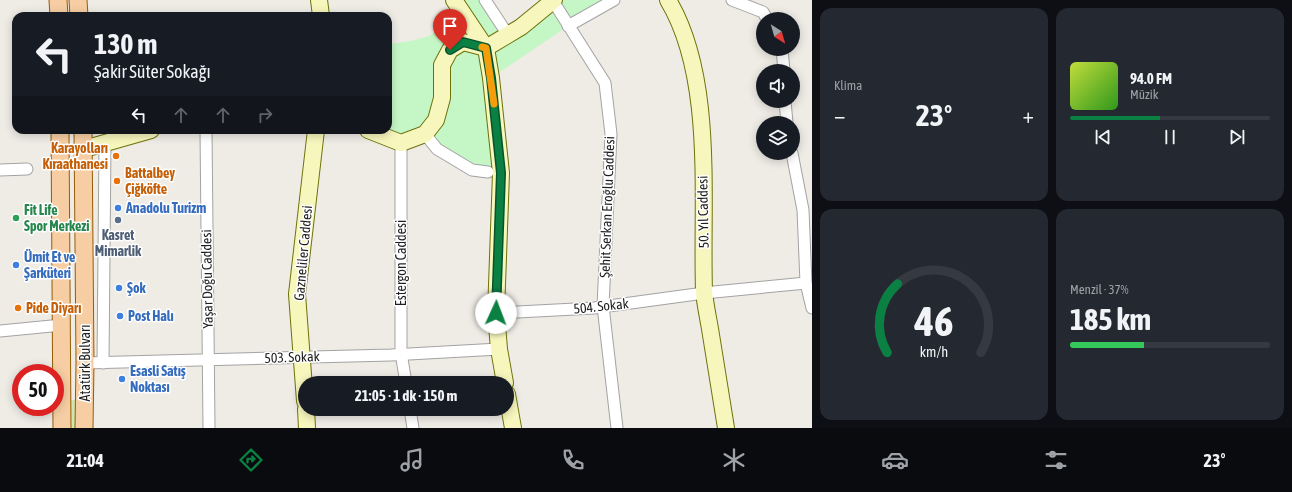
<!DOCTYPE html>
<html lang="tr">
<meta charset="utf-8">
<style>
body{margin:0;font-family:"Asap Condensed",sans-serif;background:#242831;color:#f1f3f6;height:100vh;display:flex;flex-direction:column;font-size:15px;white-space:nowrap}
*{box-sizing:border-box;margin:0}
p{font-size:13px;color:#9ea1a6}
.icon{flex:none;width:22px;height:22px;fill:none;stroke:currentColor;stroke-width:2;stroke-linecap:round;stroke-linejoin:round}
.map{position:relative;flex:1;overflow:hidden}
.details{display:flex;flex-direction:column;gap:8px;padding:8px;background:#0d0f14;width:480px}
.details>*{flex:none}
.banner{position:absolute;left:12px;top:12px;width:380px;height:122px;border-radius:12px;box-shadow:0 2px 10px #0003;background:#171b24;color:#f1f3f6;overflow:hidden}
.needle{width:26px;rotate:143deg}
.fabs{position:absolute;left:756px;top:12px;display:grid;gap:8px}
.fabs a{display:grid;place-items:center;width:44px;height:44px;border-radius:50%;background:#171b24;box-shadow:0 2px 10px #0003;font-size:20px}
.speed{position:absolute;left:12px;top:364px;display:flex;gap:8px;font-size:20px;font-weight:700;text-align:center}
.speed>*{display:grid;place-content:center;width:52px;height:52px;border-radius:50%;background:#171b24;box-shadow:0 2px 10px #0003;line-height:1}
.speed .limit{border:6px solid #d22;background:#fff;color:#111}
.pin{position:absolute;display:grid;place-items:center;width:34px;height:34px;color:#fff;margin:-41px -17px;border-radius:50% 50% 50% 0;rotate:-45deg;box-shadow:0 0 4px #0007}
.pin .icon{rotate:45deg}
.me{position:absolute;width:44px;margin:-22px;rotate:2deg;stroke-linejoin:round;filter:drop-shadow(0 0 3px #0008)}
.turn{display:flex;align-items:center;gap:14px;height:84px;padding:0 16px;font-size:18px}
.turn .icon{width:52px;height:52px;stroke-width:2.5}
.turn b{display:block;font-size:28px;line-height:34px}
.lanes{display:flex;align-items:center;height:38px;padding:0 16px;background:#0003;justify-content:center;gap:20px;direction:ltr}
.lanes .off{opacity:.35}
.big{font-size:30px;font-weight:700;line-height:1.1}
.details .tile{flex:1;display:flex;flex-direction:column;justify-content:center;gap:6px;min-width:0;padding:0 14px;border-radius:12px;background:#242831}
.details .dial{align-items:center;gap:0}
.dial svg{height:104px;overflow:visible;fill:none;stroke:#363941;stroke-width:7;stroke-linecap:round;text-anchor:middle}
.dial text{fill:#f1f3f6;stroke:none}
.song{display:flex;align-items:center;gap:12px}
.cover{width:48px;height:48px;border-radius:6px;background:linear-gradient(135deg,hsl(70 70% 55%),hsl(110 70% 35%))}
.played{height:4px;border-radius:2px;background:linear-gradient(90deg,#0b8043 45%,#363941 45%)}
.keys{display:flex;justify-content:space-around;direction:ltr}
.heat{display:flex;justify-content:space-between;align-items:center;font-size:22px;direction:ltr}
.charge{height:6px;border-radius:3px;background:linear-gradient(90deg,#34c759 37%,#363941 0)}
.details .tiles{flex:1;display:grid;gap:8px;grid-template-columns:repeat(2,1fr)}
.trip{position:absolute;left:298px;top:376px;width:216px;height:40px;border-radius:20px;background:#171b24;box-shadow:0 2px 10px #0003;font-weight:700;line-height:40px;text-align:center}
.tabs{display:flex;height:64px;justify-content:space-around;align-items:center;background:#090b0e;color:#9ea1a6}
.tabs .icon{width:28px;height:28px}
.tabs .active{color:#0b8043}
.tabs b{font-size:18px;color:#f1f3f6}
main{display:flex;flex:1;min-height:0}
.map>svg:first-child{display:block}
.grass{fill:#cee7ae}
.park{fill:#c5f7c6}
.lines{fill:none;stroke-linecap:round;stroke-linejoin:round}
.street-casing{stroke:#a3a3a3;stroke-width:13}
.secondary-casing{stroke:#6d720a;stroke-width:18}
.primary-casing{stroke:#935c07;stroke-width:19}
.street{stroke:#fff;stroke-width:11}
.secondary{stroke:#f7f6bd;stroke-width:16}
.primary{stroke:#f7cea3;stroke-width:17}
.route-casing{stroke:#07532c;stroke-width:10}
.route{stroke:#0b8043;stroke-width:7}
.slow{stroke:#f59e0b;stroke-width:7}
.food-dot{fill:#e8710a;stroke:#fff;stroke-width:1.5}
.shop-dot{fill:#3f7fe0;stroke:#fff;stroke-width:1.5}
.leisure-dot{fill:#2e9e5b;stroke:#fff;stroke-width:1.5}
.service-dot{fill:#5c6f8a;stroke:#fff;stroke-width:1.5}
.labels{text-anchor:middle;stroke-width:3;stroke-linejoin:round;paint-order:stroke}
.food-label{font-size:14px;font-weight:bold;fill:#c56008;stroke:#fff;text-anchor:start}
.street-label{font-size:14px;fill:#1f1f1f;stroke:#fff}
.shop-label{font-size:14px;font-weight:bold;fill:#366cbe;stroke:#fff;text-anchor:start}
.leisure-label{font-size:14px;font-weight:bold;fill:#27864d;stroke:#fff;text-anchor:start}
.service-label{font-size:14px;font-weight:bold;fill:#4e5e75;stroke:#fff}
</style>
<main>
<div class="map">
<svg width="812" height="428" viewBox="0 0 812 428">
<rect width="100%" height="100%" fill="#efece6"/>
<polygon class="grass" points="77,399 77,428 65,428 65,402"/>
<polygon class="park" points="454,0 485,0 508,35 554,0 614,0 568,26 491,78 501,173 472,170 425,134 401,143 388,130 388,44 411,41 429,36 463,14"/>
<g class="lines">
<defs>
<g id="street">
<polyline points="485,0 508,35"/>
<polyline points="732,0 763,12 767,19"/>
<polyline points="553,1 605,83 611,134 603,306 617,428"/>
<polyline points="568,26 614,0"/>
<polyline points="782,49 784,71"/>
<polyline points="785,101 787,123"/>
<polyline points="206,130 209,428"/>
<polyline points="425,134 437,149 472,170 488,172"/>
<polyline points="401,143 401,353 406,383"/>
<polyline points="792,153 803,210 806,283 812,308"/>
<polyline points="0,170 27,169"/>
<polyline points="496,313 594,308 704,293 806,283"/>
<polyline points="0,331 62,325"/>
<polyline points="85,363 391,355 499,349"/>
<polyline points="103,363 105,143"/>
<polyline points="410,409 413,428"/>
</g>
<g id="secondary">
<polyline points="319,0 321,16"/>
<polyline points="454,0 486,48 491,78 501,173 496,313 499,349 505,383"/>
<path d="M 668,0 C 715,78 701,201 704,291 C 705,305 709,321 711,335 C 716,366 721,397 726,428"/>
<polyline points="368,130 401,143 425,134 436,120 442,98 442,65 450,50 463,42 486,48 521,27 554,0"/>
<polyline points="84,149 151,130"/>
<polyline points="507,394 513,428"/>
<polyline points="305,401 297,294 316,130"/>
<polyline points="306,409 307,428"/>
</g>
<g id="primary">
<polyline points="58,0 59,16"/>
<polyline points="78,0 79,16"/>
<polyline points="60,130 62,428"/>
<polyline points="83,130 85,363 84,428"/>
</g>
</defs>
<use href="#street" class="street-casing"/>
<use href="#secondary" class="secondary-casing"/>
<use href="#primary" class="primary-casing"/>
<use href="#street" class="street"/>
<use href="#secondary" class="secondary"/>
<use href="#primary" class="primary"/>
</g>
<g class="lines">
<defs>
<polyline id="route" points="450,50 463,42 486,48 491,78 501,173 496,313"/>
</defs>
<use href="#route" class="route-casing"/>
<use href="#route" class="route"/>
<polyline class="slow" points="482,47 486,48 494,104"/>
</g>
<g class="food-dot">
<circle cx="116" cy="156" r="4"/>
<circle cx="117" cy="181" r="4"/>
<circle cx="18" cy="308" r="4"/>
</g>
<g class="shop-dot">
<circle cx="118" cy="208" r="4"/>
<circle cx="16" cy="265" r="4"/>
<circle cx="119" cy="288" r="4"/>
<circle cx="120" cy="316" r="4"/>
<circle cx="122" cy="379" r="4"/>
</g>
<circle class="leisure-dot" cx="16" cy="218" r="4"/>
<circle class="service-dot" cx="118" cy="220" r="4"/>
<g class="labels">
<g class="food-label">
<text x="108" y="153" text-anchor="end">Karayolları<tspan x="108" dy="16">Kıraathanesi</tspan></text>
<text x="125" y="178">Battalbey<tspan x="125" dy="16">Çiğköfte</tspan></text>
<text x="26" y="313">Pide Diyarı</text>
</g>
<g class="street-label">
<text transform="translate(607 207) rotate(-88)" y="5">Şehit Serkan Eroğlu Caddesi</text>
<text transform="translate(703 212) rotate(-91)" y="5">50. Yıl Caddesi</text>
<text transform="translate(303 253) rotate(-85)" y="5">Gazneliler Caddesi</text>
<text transform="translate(401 263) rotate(-90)" y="5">Estergon Caddesi</text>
<text transform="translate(207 279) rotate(-91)" y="5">Yaşar Doğu Caddesi</text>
<text transform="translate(601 306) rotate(-6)" y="5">504. Sokak</text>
<text transform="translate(292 357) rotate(-2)" y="5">503. Sokak</text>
<text transform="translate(85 363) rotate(-90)" y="5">Atatürk Bulvarı</text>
</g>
<g class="shop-label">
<text x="126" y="213">Anadolu Turizm</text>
<text x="24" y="262">Ümit Et ve<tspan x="24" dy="16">Şarküteri</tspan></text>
<text x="127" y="293">Şok</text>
<text x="128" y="321">Post Halı</text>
<text x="130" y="376">Esasli Satış<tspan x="130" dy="16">Noktası</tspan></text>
</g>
<g class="leisure-label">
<text x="24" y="215">Fit Life<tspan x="24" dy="16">Spor Merkezi</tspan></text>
</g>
<g class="service-label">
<text x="118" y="240">Kasret<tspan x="118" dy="16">Mimarlik</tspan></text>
</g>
</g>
</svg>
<div class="fabs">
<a><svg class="needle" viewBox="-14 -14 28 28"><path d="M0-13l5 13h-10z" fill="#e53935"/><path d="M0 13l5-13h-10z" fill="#9ea1a6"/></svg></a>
<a><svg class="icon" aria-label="sound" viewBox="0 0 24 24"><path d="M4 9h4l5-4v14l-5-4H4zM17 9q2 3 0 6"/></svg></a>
<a><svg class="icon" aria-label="layers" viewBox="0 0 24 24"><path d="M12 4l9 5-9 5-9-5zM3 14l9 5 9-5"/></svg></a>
</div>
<div class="speed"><div class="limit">50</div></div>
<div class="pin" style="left:450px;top:50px;background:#d93025"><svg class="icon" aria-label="arrive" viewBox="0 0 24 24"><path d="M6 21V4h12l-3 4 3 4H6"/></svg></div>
<svg class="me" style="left:496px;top:313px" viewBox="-20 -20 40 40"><circle r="19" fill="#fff"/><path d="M0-13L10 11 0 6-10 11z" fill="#0b8043"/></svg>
<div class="trip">21:05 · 1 dk · 150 m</div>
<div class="banner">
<div class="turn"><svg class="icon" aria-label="left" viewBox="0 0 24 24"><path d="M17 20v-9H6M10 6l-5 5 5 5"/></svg><div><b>130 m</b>Şakir Süter Sokağı</div></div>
<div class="lanes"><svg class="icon" aria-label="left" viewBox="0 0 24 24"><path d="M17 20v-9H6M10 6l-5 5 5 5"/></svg><svg class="icon off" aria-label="ahead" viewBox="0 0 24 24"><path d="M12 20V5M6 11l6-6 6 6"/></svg><svg class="icon off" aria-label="ahead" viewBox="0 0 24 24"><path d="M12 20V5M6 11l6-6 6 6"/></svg><svg class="icon off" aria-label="right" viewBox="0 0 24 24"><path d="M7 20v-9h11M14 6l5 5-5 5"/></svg></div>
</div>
</div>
<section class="details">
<div class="tiles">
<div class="tile"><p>Klima</p>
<div class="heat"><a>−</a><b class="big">23°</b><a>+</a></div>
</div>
<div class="tile">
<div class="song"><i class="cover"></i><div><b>94.0 FM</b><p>Müzik</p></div></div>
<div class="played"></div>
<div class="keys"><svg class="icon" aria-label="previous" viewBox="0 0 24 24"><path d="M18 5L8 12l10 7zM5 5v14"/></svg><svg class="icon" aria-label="pause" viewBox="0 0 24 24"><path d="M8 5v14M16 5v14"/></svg><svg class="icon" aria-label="next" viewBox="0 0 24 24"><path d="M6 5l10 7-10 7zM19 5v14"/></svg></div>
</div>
<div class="tile dial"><svg viewBox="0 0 100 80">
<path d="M14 69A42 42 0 1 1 86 69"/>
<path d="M14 69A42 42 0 0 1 22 16" stroke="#0b8043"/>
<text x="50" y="56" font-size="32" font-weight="700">46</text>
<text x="50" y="72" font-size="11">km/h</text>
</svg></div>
<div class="tile"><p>Menzil · 37%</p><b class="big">185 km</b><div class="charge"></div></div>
</div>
</section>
</main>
<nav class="tabs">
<b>21:04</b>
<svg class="icon active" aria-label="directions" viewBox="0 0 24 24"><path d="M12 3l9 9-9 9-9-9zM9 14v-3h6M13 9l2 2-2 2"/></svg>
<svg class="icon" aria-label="music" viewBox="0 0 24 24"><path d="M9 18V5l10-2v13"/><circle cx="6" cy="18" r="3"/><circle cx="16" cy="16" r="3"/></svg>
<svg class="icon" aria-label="phone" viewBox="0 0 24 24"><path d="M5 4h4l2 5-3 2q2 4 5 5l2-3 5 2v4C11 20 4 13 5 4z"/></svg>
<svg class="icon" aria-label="climate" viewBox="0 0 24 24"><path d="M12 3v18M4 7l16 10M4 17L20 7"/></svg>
<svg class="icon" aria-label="car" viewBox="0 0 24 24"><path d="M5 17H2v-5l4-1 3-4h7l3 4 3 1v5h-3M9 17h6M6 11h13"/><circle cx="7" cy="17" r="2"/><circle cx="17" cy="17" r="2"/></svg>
<svg class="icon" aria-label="filters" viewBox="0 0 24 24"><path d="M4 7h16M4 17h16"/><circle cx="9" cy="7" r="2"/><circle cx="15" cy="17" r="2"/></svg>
<b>23°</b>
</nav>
